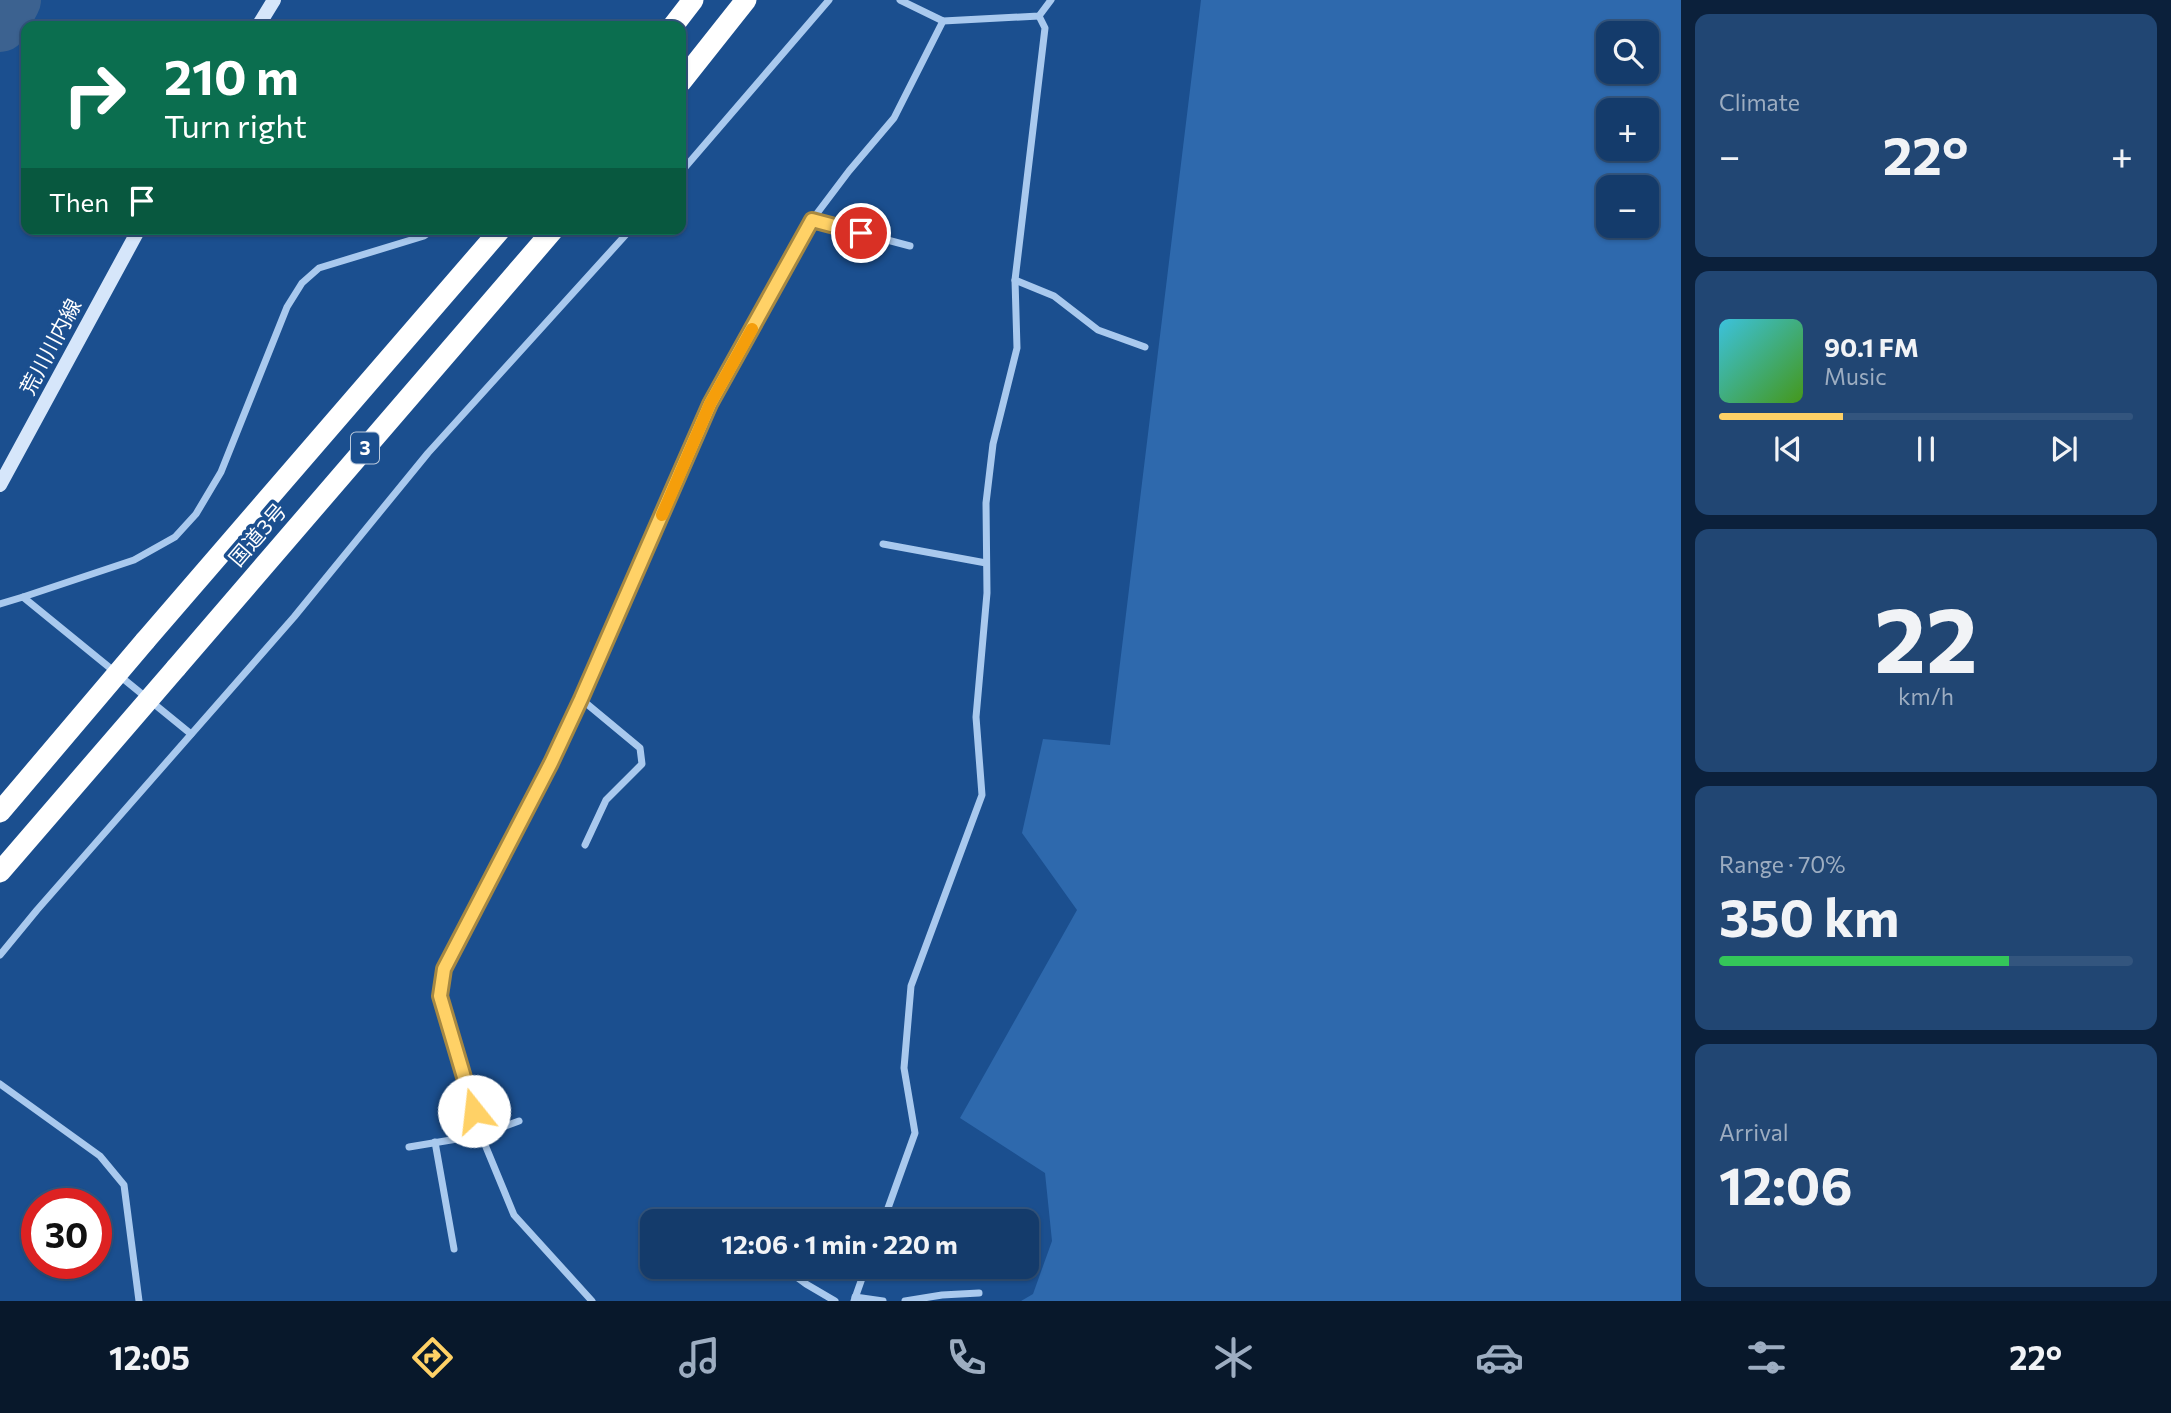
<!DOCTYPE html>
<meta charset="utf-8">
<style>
body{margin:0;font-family:Commissioner,"Noto Sans JP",sans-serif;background:#214673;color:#f1f3f6;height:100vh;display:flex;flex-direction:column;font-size:26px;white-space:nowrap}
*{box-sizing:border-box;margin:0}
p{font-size:23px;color:#9dadc1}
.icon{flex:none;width:38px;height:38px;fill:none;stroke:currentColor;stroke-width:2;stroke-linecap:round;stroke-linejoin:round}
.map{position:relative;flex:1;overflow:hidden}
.panel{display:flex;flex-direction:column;gap:14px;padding:14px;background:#0b203b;width:490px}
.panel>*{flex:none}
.hud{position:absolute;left:21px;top:21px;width:665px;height:214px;border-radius:14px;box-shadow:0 2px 5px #0004,0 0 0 2px #33557e;background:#0b6e4f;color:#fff;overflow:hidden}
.buttons{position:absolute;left:1596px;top:21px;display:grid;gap:14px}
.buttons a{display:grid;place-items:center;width:63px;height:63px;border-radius:14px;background:#143b6b;box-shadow:0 2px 5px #0004,0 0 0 2px #33557e;font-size:35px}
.speed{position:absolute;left:21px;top:1188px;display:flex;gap:14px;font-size:35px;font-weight:700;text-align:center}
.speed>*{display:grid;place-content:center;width:91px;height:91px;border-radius:50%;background:#143b6b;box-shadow:0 2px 5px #0004,0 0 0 2px #33557e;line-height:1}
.speed .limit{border:10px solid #d22;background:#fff;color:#111}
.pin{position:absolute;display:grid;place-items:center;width:60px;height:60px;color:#fff;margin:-30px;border:4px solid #fff;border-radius:50%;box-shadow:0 2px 7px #0007}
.me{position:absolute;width:77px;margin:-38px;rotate:344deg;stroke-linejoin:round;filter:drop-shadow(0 0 5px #0008)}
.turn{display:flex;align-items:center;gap:24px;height:147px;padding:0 28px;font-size:32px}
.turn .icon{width:91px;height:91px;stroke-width:2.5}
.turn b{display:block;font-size:49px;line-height:60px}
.then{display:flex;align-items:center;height:66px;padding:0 28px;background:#0003;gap:14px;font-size:26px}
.big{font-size:52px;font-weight:700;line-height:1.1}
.panel .card{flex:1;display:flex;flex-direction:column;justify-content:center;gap:10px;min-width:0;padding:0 24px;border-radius:14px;background:#214673}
.panel .dial{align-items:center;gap:0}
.dial b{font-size:91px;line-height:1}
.song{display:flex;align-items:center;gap:21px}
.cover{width:84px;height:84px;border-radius:10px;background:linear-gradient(135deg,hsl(190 70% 55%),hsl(100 70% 35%))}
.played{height:7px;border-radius:4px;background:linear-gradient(90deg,#ffd166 30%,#33557e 30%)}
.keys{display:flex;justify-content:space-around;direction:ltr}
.heat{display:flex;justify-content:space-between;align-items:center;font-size:38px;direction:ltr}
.charge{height:10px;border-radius:5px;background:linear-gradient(90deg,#34c759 70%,#33557e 0)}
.trip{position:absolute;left:640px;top:1209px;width:399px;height:70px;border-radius:14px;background:#143b6b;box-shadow:0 2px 5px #0004,0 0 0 2px #33557e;font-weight:700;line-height:70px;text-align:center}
.tab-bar{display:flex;height:112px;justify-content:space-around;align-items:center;background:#08182b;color:#9dadc1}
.tab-bar .icon{width:49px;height:49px}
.tab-bar .current{color:#ffd166}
.tab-bar b{font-size:32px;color:#f1f3f6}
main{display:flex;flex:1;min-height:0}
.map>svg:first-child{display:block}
.green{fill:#2e69ad;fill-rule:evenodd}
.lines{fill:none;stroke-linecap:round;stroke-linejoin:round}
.river{stroke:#3c6290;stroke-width:56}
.street{stroke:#a9c9ee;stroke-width:7}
.secondary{stroke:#d6e6fa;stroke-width:14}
.highway{stroke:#fff;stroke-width:21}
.highway-bridge{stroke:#fff;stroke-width:21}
.route-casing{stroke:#a68842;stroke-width:18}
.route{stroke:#ffd166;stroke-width:12}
.slow{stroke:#f59e0b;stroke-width:12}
.labels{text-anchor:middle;stroke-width:7;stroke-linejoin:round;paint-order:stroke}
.shield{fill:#1b4f8f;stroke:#bbcadd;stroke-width:2}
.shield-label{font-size:19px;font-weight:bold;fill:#fff}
.street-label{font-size:21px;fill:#fff;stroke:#1b4f8f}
</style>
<main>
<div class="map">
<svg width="1681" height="1301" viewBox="0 0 1681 1301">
<rect width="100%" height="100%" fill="#1b4f8f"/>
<path class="green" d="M 1201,0 L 1681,0 L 1681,1301 L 1021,1301 L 1033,1294 L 1052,1241 L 1045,1173 L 960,1118 L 1077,910 L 1022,833 L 1043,739 L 1110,745 ZM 1608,33 L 1647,33 L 1647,72 L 1608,72 ZM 1608,110 L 1647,110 L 1647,149 L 1608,149 ZM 1608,187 L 1647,187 L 1647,226 L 1608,226 Z"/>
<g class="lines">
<polyline class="river" points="0,24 13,0"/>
<g class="street">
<polyline points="900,0 943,21 1039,16 1051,0"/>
<polyline points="681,172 829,0"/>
<polyline points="812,220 910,246"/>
<polyline points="1015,280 1054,296 1098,330 1145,347"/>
<polyline points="883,544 986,563"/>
<polyline points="23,597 134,560 175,537 196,514 221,472 287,307 302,283 319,268 424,236 434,229"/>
<polyline points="0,604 23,597 191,734"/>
<polyline points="581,699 640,748 642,764 606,800 585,845"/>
<polyline points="0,955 37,910 294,617 428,453 631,229"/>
<polyline points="0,1084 100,1156 124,1185 139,1301"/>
<polyline points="435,1142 454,1249"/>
<polyline points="409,1147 481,1135 519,1121"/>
<polyline points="883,1222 915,1133 904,1068 911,986 982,795 976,717 987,593 986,503 993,444 1017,348 1015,280 1045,28 1039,16"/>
<polyline points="783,1267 806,1284 835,1301"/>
<polyline points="855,1297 883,1301"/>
<polyline points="592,1301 514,1215 481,1135 440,996 444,969 581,699 710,404 812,220 849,171 894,118 943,21"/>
<polyline points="854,1301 866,1267"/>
<polyline points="905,1301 942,1295 979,1293"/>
</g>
<g class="secondary">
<polyline points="258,26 274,0"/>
<polyline points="0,485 139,229"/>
</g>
<g class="highway">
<polyline points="673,26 693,0"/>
<polyline points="681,82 746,0"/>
<polyline points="145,641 501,229"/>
<polyline points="176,668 554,229"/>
</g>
<g class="highway-bridge">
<polyline points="0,812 145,641"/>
<polyline points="0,872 176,668"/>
</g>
</g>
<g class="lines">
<defs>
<polyline id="route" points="474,1111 440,996 444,969 551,763 581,699 710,404 812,220 861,233"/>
</defs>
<use href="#route" class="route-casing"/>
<use href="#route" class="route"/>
<polyline class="slow" points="662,515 710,404 752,329"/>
</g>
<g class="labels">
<rect class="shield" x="351" y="432.5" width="28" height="31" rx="5"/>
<g class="shield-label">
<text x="365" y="455">3</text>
</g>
<g class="street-label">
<text transform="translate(51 347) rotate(-62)" y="7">荒川川内線</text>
<text transform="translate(258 535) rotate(-49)" y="7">国道3号</text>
</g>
</g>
</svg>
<div class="buttons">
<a><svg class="icon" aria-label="search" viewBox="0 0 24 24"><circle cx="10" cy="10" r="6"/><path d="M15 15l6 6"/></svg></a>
<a>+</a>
<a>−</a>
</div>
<div class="speed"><div class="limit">30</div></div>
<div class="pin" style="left:861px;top:233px;background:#d93025"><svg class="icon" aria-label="arrive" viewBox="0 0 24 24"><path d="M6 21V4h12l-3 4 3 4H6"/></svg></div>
<svg class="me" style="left:474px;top:1111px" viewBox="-20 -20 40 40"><circle r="19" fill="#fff"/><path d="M0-13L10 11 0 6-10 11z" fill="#ffd166"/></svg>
<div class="trip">12:06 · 1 min · 220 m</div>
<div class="hud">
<div class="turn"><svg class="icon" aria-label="right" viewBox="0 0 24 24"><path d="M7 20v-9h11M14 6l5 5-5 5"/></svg><div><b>210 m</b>Turn right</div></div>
<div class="then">Then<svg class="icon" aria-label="arrive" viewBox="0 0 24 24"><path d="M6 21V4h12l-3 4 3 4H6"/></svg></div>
</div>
</div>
<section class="panel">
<div class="card"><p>Climate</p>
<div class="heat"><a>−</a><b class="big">22°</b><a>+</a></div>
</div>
<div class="card">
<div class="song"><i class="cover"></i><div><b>90.1 FM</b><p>Music</p></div></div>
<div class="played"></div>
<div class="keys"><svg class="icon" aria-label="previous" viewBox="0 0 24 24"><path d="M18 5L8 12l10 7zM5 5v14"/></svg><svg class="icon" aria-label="pause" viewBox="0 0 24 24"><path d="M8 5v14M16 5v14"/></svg><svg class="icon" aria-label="next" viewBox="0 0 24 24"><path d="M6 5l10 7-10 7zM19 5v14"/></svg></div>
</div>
<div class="card dial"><b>22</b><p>km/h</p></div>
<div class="card"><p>Range · 70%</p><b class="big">350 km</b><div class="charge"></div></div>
<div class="card"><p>Arrival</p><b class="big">12:06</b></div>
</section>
</main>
<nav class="tab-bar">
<b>12:05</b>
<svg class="icon current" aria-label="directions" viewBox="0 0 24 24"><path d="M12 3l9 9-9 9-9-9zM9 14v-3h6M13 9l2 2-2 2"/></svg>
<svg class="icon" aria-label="music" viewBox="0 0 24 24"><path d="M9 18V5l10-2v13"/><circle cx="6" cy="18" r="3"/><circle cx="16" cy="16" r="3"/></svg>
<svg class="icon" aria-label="phone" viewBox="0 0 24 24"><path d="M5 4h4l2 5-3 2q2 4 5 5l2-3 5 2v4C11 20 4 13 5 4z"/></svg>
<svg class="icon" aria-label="climate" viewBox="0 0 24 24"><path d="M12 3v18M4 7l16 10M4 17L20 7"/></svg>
<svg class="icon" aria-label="car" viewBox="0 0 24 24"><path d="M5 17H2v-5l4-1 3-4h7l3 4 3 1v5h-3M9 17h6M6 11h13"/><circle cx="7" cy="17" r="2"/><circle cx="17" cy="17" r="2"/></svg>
<svg class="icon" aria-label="filters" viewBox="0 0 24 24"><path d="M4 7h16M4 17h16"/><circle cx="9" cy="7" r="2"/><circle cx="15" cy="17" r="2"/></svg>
<b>22°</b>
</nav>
